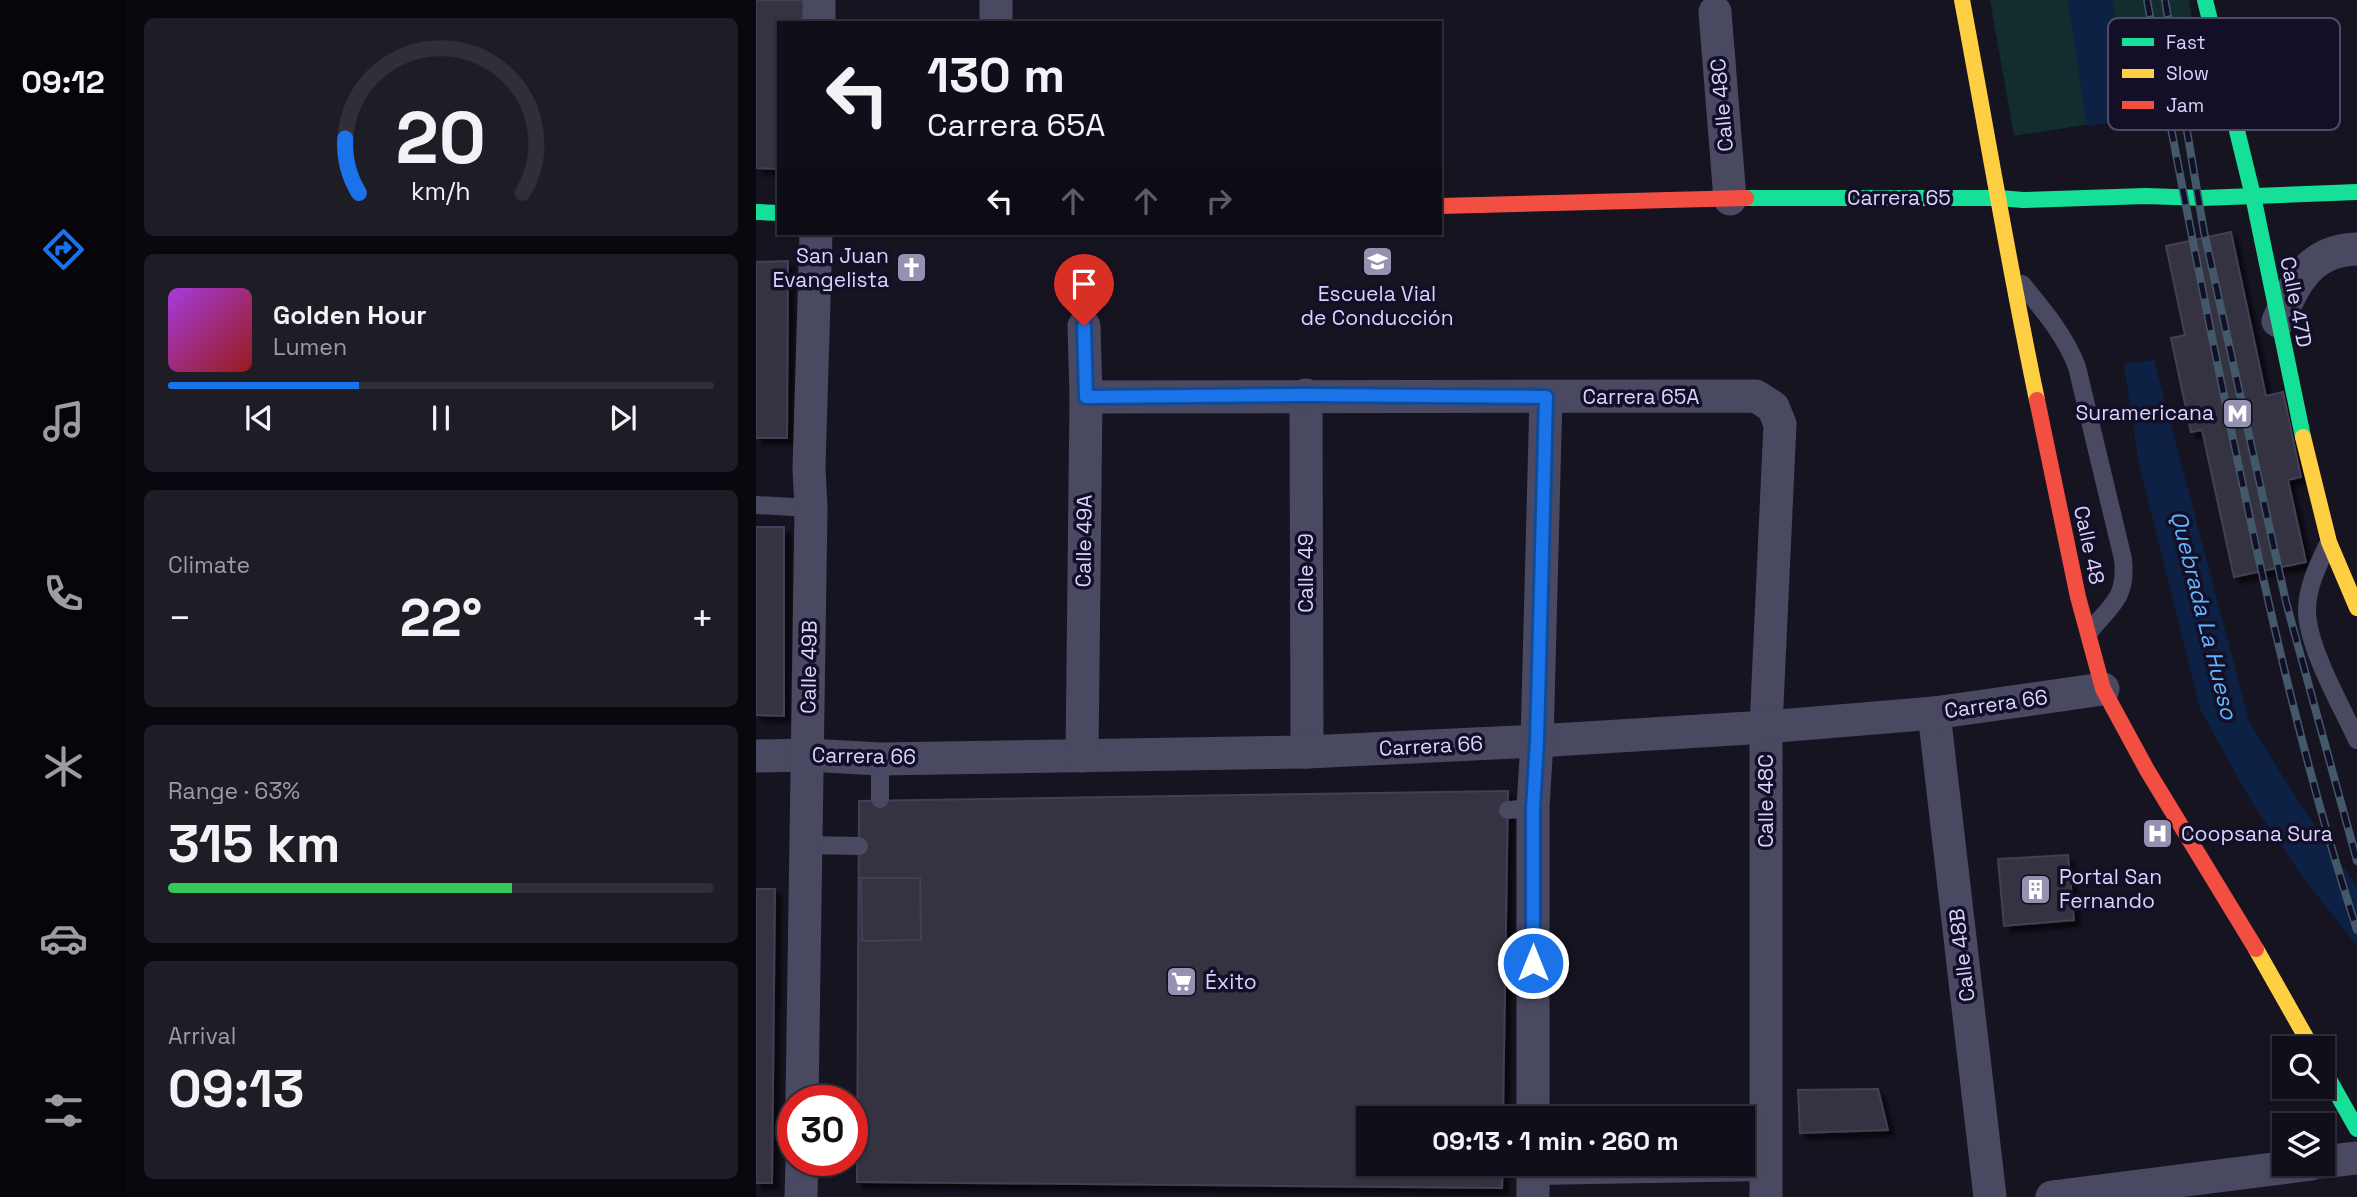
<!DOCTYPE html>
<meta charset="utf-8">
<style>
body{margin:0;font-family:"Space Grotesk",sans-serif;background:#1e1d26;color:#f1f3f6;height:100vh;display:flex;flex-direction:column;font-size:26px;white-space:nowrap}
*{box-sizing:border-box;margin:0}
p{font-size:23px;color:#9c9ca2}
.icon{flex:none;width:38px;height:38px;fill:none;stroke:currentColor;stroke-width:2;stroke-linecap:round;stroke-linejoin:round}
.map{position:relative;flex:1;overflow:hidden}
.side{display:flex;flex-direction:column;gap:18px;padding:18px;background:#09080e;width:630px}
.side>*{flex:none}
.guide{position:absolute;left:21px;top:21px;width:665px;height:214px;border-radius:0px;box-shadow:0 2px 5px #0004,0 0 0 2px #302f38;background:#100f19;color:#f1f3f6;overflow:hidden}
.tools{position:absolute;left:1516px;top:1036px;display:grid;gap:14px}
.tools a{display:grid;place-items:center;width:63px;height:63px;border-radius:0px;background:#100f19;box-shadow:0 2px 5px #0004,0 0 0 2px #302f38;font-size:35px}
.speed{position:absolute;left:21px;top:1085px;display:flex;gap:14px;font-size:35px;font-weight:700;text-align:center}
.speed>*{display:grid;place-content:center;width:91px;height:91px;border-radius:50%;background:#100f19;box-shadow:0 2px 5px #0004,0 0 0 2px #302f38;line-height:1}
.speed .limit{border:10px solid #d22;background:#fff;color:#111}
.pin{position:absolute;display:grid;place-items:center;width:60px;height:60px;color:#fff;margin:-72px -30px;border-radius:50% 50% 50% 0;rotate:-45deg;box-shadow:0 0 7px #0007}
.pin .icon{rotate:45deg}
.me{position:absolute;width:77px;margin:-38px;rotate:0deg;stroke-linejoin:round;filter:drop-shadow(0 0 5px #0008)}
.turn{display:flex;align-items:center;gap:24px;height:147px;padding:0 35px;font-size:32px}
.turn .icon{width:91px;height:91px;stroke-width:2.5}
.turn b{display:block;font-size:49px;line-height:60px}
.lanes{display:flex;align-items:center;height:66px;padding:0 35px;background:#0003;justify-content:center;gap:35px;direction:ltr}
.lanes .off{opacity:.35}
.big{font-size:52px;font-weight:600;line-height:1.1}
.side .card{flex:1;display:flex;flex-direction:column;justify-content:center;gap:10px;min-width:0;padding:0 24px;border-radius:10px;background:#1e1d26}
.side .dial{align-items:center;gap:0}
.dial svg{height:182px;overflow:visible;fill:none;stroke:#302f38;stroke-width:7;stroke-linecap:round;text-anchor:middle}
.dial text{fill:#f1f3f6;stroke:none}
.song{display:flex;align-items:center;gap:21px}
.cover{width:84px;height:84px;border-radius:10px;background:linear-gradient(135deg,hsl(280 70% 55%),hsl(0 70% 35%))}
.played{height:7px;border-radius:4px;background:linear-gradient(90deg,#1a73e8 35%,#302f38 35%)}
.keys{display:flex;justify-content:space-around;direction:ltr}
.heat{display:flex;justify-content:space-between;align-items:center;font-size:38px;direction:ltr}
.charge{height:10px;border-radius:5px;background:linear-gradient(90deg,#34c759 63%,#302f38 0)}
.trip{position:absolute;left:600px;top:1106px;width:399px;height:70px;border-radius:0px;background:#100f19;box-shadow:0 2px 5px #0004,0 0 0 2px #302f38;font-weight:600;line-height:70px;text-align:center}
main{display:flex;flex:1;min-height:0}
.dock{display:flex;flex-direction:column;width:126px;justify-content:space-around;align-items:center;background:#06060a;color:#9c9ca2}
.dock .icon{width:49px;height:49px}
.dock .on{color:#1a73e8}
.dock b{font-size:32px;color:#f1f3f6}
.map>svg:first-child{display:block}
.green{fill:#132c2d}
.water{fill:#0d2144}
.building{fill:#343243;stroke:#433f54;stroke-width:2;filter:url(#shadow)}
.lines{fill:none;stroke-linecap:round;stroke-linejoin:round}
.lane{stroke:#4a4962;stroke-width:18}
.street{stroke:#4a4962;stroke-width:33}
.fast{stroke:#16e098;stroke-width:16}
.slow{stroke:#ffcf43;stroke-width:16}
.jam{stroke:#f24e42;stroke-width:16}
.rail-casing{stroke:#43596b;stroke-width:8}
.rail{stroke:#130f26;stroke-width:5;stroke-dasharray:16;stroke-linecap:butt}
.route-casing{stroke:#114b97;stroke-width:18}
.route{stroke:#1a73e8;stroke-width:12}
.labels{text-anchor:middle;stroke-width:7;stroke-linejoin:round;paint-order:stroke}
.street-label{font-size:21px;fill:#d9d4ff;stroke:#130f26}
.poi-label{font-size:21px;fill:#d9d4ff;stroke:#130f26;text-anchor:start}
.water-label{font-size:23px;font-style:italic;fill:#62b6ff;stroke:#130f26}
.key{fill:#130f26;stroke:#4e4a67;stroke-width:2}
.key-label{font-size:19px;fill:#d9d4ff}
</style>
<main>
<nav class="dock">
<b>09:12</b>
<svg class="icon on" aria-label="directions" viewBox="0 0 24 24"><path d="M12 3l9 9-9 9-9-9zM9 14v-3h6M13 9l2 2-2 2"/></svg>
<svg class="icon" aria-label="music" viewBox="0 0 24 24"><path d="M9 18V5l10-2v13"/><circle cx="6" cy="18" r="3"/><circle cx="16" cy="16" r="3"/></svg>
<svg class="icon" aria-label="phone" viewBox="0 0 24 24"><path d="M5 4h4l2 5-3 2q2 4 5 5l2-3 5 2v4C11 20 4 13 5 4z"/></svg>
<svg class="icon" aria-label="climate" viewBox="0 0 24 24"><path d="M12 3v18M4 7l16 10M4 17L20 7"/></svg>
<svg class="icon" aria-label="car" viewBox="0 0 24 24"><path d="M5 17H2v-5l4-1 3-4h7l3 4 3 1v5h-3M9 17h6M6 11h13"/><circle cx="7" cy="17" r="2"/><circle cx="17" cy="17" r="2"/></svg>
<svg class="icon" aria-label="filters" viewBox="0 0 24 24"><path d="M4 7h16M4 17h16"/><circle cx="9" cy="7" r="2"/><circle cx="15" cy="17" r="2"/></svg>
</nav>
<section class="side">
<div class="card dial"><svg viewBox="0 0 100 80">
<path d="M14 69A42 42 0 1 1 86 69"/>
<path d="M14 69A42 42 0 0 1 8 45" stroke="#1a73e8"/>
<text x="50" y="56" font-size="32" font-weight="700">20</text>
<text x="50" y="72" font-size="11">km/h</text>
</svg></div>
<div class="card">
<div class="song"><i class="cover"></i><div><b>Golden Hour</b><p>Lumen</p></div></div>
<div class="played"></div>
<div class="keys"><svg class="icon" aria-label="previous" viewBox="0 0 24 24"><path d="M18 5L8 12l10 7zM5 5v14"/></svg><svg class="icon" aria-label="pause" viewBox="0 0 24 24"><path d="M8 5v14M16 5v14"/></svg><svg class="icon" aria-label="next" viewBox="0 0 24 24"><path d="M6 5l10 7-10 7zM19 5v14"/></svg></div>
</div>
<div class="card"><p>Climate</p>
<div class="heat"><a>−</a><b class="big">22°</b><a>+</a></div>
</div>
<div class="card"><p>Range · 63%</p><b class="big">315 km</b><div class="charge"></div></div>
<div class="card"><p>Arrival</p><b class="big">09:13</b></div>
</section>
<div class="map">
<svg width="1601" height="1197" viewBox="0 0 1601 1197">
<defs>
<filter id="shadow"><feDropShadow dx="6" dy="6" stdDeviation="2" flood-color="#0009"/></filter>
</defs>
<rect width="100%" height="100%" fill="#161421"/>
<polygon class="green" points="1234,0 1433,0 1448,106 1258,136"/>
<g class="water">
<polygon points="1312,0 1357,0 1373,120 1331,126"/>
<polygon points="1398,360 1493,721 1538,795 1601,887 1601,946 1549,880 1495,801 1444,709 1382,459 1368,364"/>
</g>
<g class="building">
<polygon points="0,0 53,0 53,23 23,23 23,169 0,168"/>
<polygon points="1475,232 1510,396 1527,392 1545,477 1532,480 1550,562 1478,577 1446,430 1435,432 1415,338 1429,335 1410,246"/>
<polygon points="32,261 31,438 0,438 0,262"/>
<polygon points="0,527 28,527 28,716 0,715"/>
<polygon points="752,791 747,1118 612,1118 612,1164 747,1164 746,1188 101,1182 103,801"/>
<polygon points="1312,855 1318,920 1248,926 1242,859"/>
<polygon points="105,878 164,878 165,940 106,941"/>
<polygon points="0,889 19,889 16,1183 0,1183"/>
<polygon points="1122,1089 1132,1130 1044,1133 1042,1090"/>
</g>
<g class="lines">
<g class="lane">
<path d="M 1266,284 C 1287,310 1309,335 1321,367 L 1367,559 C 1371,598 1356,604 1333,632"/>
<polyline points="0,505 55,508"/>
<path d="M 1572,544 C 1562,565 1551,587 1551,610 C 1551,647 1585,705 1601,740"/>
<polyline points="124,759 124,799"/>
<polyline points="752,810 777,808"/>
<polyline points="49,845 103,846"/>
<polyline points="777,1176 1009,1172"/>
</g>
<g class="street">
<polyline points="959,12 974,199"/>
<polyline points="63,23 63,0"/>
<polyline points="240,23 240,0"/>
<path d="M 1522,321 C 1539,283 1553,250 1601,249"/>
<polyline points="550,395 551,752"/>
<path d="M 330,397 C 553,395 777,398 1000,396 L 1017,407 L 1024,424 L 1010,727 L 1010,1197"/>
<polyline points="1178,713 1234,1197"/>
<polyline points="0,756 52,755 124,759 551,752 781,741 1010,727 1178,713 1347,689"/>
<polyline points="326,756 330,397 328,326"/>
<polyline points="46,1101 55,508 53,468 60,233"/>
<polyline points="777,1118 777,808 781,741 790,397"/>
<polyline points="1566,1162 1601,1158"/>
<polyline points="777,1164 777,1197"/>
<polyline points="45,1197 46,1160"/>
<polyline points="1296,1197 1556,1164"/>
</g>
<g class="fast">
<polyline points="1449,0 1497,196 1547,437"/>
<polyline points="990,198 1243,198 1267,200 1390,196 1446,198 1601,192"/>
<polyline points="0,212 23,213"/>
<polyline points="1566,1067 1601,1129"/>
</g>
<g class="slow">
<path d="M 1206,0 C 1231,133 1253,267 1281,400"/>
<polyline points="1547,437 1573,542 1601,608"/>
<polyline points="1500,949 1556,1048"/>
</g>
<g class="jam">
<polyline points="684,206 990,198"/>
<polyline points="1281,400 1322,597 1347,689 1391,770 1500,949"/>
</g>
<defs>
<g id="rail">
<path d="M 1391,0 C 1419,151 1448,302 1480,453 C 1514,614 1550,773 1601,930"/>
<polyline points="1409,0 1448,232 1530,602 1601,861"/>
</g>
</defs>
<use href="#rail" class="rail-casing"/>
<use href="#rail" class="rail"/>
</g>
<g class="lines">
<defs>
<polyline id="route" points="328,326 330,397 550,395 790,397 781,741 777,808 777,963"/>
</defs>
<use href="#route" class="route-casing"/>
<use href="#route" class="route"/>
</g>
<defs>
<symbol id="school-square" viewBox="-11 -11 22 22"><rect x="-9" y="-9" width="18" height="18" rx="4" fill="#9591b1" stroke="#130f26"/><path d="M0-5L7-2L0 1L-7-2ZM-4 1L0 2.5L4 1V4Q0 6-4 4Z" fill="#fff"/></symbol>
<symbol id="church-square" viewBox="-11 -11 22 22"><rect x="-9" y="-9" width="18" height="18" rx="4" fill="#9591b1" stroke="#130f26"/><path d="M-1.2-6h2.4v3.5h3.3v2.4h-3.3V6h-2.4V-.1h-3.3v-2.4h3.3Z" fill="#fff"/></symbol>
<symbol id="metro-square" viewBox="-11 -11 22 22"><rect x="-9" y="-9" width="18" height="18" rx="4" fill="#9591b1" stroke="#130f26"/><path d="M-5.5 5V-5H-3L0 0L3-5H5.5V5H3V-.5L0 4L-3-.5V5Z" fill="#fff"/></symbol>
<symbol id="hospital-square" viewBox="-11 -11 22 22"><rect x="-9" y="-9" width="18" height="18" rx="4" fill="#9591b1" stroke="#130f26"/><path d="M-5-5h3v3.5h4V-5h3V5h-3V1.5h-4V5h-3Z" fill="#fff"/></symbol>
<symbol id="building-square" viewBox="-11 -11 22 22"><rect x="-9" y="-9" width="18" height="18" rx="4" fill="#9591b1" stroke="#130f26"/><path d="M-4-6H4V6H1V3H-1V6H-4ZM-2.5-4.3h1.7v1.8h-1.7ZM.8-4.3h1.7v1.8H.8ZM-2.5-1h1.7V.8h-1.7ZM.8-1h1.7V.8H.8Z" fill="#fff"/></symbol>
<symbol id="supermarket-square" viewBox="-11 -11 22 22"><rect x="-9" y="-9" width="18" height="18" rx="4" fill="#9591b1" stroke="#130f26"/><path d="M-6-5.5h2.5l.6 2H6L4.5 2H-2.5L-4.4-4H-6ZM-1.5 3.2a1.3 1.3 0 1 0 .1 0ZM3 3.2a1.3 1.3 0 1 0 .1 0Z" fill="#fff"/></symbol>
</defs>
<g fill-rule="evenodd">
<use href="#school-square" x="604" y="244" width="35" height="35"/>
<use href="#church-square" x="138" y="250" width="35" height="35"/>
<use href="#metro-square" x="1464" y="396" width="35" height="35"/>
<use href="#hospital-square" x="1384" y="816" width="35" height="35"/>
<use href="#building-square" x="1262" y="872" width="35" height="35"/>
<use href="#supermarket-square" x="408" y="964" width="35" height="35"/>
</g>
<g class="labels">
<g class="street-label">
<text transform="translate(966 105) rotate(-95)" y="7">Calle 48C</text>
<text x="1143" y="205">Carrera 65</text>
<text transform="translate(1540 302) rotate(79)" y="7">Calle 47D</text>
<text x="885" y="404">Carrera 65A</text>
<text transform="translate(328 541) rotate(-89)" y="7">Calle 49A</text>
<text transform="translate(1333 545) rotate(78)" y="7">Calle 48</text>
<text transform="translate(550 573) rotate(-90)" y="7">Calle 49</text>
<text transform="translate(53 667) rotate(-89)" y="7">Calle 49B</text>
<text transform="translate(1240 704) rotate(-8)" y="7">Carrera 66</text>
<text transform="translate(675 746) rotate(-3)" y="7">Carrera 66</text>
<text transform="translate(108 756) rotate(1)" y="7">Carrera 66</text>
<text transform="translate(1010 801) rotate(-90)" y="7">Calle 48C</text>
<text transform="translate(1206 955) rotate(-97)" y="7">Calle 48B</text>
</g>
<g class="poi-label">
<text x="133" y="263" text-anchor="end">San Juan<tspan x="133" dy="24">Evangelista</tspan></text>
<text x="621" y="301" text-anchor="middle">Escuela Vial<tspan x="621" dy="24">de Conducción</tspan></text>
<text x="1458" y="420" text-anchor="end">Suramericana</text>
<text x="1425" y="841">Coopsana Sura</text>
<text x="1303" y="884">Portal San<tspan x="1303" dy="24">Fernando</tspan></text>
<text x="449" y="989">Éxito</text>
</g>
<g class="water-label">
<text transform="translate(1448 615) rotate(76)" y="8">Quebrada La Hueso</text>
</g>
</g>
<rect x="1352" y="18" width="232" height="112" rx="10" class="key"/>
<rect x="1366" y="38" width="32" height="8" fill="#16e098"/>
<rect x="1366" y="69" width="32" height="9" fill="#ffcf43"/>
<rect x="1366" y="101" width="32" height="8" fill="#f24e42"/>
<g class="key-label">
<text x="1410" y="49">Fast</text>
<text x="1410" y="80">Slow</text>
<text x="1410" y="112">Jam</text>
</g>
</svg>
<div class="tools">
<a><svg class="icon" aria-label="search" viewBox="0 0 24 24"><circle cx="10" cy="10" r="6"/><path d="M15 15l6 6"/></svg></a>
<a><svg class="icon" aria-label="layers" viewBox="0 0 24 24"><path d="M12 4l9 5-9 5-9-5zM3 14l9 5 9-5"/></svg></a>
</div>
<div class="speed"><div class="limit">30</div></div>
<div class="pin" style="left:328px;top:326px;background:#d93025"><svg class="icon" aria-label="arrive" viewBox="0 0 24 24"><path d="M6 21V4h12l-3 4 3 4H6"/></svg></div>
<svg class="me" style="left:777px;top:963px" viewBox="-20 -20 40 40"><circle r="17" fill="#1a73e8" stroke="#fff" stroke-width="3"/><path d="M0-11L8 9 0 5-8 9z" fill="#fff"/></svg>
<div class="trip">09:13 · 1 min · 260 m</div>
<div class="guide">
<div class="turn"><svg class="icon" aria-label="left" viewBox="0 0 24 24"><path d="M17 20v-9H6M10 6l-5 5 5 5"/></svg><div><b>130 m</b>Carrera 65A</div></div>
<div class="lanes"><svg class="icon" aria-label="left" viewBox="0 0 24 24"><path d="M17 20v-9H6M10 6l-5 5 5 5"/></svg><svg class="icon off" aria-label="ahead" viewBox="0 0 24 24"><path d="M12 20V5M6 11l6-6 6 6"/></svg><svg class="icon off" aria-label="ahead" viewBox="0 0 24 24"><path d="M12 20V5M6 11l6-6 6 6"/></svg><svg class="icon off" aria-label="right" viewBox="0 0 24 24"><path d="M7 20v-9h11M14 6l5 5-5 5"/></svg></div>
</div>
</div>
</main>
